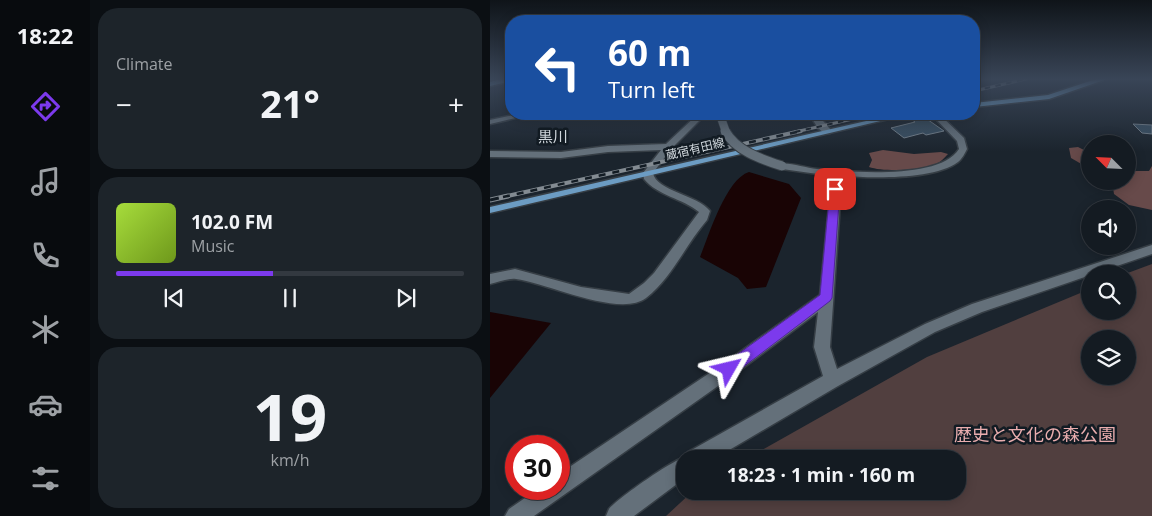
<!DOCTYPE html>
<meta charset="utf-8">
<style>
body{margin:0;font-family:"Open Sans","Noto Sans JP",sans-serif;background:#1d242a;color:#f1f3f6;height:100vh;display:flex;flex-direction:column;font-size:19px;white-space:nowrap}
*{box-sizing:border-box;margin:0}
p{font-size:16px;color:#9da1a5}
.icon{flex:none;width:28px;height:28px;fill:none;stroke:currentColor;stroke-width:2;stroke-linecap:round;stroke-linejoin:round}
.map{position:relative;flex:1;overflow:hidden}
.panel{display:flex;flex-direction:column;gap:8px;padding:8px;background:#0b0f13;width:400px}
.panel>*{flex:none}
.hud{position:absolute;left:15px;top:15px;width:475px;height:105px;border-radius:20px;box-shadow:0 2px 12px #0003,0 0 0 1px #333940;background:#1a4fa0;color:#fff;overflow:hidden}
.needle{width:32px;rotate:294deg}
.tools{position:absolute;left:591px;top:135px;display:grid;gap:10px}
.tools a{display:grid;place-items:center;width:55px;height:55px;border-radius:50%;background:#141b22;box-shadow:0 2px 12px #0003,0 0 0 1px #333940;font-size:25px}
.speed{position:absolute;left:15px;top:435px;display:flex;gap:10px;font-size:25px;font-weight:700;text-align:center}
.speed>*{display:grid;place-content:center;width:65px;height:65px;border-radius:50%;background:#141b22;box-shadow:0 2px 12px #0003,0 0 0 1px #333940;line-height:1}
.speed .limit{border:8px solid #d22;background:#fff;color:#111}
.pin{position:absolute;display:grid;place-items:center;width:42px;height:42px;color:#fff;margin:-21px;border-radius:10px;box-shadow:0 2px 8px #0006}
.me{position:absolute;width:55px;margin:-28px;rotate:53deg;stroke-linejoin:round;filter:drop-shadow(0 0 4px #0008)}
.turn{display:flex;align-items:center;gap:18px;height:105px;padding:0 20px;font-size:22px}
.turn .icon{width:65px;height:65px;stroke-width:2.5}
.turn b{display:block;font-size:35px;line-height:42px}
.big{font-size:38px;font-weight:700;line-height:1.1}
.panel .card{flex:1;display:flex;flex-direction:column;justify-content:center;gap:8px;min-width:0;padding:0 18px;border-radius:20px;background:#1d242a}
.panel .dial{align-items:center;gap:0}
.dial b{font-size:65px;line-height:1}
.song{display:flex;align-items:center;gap:15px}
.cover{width:60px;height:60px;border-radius:8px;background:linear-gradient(135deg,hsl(80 70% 55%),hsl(80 70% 35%))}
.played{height:5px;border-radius:2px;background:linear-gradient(90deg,#7c3aed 45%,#333940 45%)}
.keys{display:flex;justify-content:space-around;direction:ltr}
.heat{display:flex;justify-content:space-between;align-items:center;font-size:28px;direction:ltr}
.trip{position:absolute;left:186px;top:450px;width:290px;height:50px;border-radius:20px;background:#141b22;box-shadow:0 2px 12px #0003,0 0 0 1px #333940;font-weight:700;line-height:50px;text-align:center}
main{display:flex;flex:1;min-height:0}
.dock{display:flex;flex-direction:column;width:90px;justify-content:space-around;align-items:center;background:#080b0e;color:#9da1a5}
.dock .icon{width:35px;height:35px}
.dock .active{color:#7c3aed}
.dock b{font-size:22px;color:#f1f3f6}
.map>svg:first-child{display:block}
.green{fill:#513f3f;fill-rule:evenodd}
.forest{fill:#674a4a}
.water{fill:#190405}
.building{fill:#374d5f;stroke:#76828c}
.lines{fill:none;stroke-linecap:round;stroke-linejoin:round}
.minor-casing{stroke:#363e45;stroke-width:3}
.major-casing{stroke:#363e45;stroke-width:3}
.minor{fill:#64707a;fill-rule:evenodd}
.major{fill:#6c9cc3;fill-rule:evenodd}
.rail-far2-casing{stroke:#838b92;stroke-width:3}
.rail-far1-casing{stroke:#838b92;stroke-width:4}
.rail-casing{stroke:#838b92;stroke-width:5}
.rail-far2{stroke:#121b23;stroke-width:2;stroke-dasharray:5.5;stroke-linecap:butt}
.rail-far1{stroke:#121b23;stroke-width:2.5;stroke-dasharray:7;stroke-linecap:butt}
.rail{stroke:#121b23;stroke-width:3;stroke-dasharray:9;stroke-linecap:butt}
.minor-bridge-far1-casing{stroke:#363e45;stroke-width:9;stroke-linecap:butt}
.minor-bridge-casing{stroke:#363e45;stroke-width:11;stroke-linecap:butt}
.minor-bridge-far1{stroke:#64707a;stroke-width:8}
.minor-bridge{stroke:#64707a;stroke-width:9}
.route{fill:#7c3aed;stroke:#51269a}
.labels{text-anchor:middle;stroke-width:5;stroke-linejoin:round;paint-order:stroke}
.far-street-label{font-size:12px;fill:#d1d8dd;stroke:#121b23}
.far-quarter-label{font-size:15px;fill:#d1d8dd;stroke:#121b23}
.near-park-label{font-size:18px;fill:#e9adae;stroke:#121b23}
</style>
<main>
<nav class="dock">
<b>18:22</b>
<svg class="icon active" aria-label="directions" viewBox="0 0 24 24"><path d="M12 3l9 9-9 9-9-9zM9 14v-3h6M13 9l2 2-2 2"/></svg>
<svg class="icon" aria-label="music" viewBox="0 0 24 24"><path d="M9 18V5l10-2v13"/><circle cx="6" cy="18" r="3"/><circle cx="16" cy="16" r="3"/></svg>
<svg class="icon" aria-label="phone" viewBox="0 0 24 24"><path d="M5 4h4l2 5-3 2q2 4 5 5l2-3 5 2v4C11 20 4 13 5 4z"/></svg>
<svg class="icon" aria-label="climate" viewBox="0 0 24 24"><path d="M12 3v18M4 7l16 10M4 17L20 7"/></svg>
<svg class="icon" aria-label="car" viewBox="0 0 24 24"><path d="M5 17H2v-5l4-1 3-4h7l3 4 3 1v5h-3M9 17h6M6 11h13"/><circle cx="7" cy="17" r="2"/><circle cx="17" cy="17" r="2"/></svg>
<svg class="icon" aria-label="filters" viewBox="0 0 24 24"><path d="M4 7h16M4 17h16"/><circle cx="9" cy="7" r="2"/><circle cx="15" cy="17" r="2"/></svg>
</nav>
<section class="panel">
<div class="card"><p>Climate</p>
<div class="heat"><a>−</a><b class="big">21°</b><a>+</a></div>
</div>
<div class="card">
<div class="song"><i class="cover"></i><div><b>102.0 FM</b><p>Music</p></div></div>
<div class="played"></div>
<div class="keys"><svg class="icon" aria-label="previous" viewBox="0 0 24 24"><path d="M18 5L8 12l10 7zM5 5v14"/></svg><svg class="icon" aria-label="pause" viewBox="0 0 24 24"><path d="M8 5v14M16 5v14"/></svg><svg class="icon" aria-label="next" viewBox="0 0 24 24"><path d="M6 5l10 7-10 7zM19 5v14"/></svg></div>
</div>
<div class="card dial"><b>19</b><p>km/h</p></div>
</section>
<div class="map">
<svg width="662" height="516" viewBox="0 0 662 516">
<rect width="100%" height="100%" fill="#1b242d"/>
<path class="green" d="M 662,264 L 662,516 L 176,516 L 203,491 L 468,491 L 468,459 L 256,459 L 437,357 L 600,289 L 600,311 L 638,311 L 638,274 L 635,274 ZM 600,339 L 638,339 L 638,376 L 600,376 Z"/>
<g class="forest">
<polygon points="588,147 600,153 600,169 581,158 579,148"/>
<path d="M 393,150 L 424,154 L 451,152 L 458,154 C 454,158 451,162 446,164 C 431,171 393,172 379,167 L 382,160 L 379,153 Z"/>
<polygon points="662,166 662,210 639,205 624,194 622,181 638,181 638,171 659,171"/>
</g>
<g class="water">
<path d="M 259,172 L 299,184 L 311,198 L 276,287 L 257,289 L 248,278 L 210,257 C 219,235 236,179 259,172 Z"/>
<polygon points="0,312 61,323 0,398"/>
</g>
<g class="building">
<polygon points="434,117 454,131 436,135 433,133 414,138 401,128 425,122 421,119"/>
<polygon points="643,124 662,125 662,134 652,133"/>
</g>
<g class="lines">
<defs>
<g id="minor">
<polygon points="29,114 43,114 0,124 0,120"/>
<path d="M 208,114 L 216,114 L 181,149 L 163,173 C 166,191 208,195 220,211 L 217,220 C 196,244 182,278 156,298 C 130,318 57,283 26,279 C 18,278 8,282 0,284 L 0,274 L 25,269 L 91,287 L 139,294 L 154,283 L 164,273 L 209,212 C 192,198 168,196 154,179 L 153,173 L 171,150 L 118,152 L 71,158 L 0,157 L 0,151 L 71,152 L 118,146 L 176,144 Z"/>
<polygon points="319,114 327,114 340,129 340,133 334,133 328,128"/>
<path d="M 441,114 L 449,114 L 474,138 L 477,149 C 475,153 472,159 468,162 C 444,180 382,178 352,176 L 340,347 L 347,369 L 435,324 L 482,304 L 662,245 L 662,254 L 492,312 L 445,332 L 348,386 L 224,459 L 195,459 L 195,478 L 144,516 L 116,516 C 117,514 118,511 119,509 C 127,499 185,458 196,457 L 198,452 L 333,376 L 324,347 L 328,312 L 245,374 L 44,516 L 15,516 L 19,509 L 48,489 L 69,489 L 69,474 L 233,364 L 330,295 L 342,176 L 292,169 L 289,168 L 289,164 C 300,162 315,168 327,169 C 360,172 450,180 469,149 L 467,141 Z"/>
</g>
<g id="major">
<polygon points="10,79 21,81 0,86 0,82"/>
<polygon points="606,79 617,79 559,99 484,107 484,103 558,95"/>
<polygon points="407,114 420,114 0,213 0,207"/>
</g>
</defs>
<use href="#minor" class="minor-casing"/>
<use href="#major" class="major-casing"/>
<use href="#minor" class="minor"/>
<use href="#major" class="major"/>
<defs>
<g id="rail-far2">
<polyline points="484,91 536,79"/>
<polyline points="305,132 385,114"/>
</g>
<polyline id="rail-far1" points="13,197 311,131"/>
<polyline id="rail" points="0,200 18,196"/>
</defs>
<use href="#rail-far2" class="rail-far2-casing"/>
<use href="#rail-far1" class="rail-far1-casing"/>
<use href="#rail" class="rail-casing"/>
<use href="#rail-far2" class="rail-far2"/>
<use href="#rail-far1" class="rail-far1"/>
<use href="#rail" class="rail"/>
<defs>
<polyline id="minor-bridge-far1" points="230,115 236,132"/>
<path id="minor-bridge" d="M 235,131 C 246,151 271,159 292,166"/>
</defs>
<use href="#minor-bridge-far1" class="minor-bridge-far1-casing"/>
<use href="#minor-bridge" class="minor-bridge-casing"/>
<use href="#minor-bridge-far1" class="minor-bridge-far1"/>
<use href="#minor-bridge" class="minor-bridge"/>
</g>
<linearGradient id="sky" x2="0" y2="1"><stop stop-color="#0f1419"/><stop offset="0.52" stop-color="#394557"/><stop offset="1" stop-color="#394557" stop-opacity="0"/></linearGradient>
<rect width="662" height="152" fill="url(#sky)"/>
<polygon class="route" points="345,186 350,189 342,298 340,301 244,374 239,376 234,374 232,369 234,364 330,295 340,189"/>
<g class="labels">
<g class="far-street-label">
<text transform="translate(205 149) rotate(-13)" y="4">蔵宿有田線</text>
</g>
<g class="far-quarter-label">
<text x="63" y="142">黒川</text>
</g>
<g class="near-park-label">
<text x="545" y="441">歴史と文化の森公園</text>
</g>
</g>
</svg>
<div class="tools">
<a><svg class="needle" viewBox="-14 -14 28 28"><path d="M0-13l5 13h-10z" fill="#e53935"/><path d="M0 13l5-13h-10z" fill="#9da1a5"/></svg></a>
<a><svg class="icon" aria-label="sound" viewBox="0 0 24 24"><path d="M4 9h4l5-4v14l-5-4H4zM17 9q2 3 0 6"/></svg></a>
<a><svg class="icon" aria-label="search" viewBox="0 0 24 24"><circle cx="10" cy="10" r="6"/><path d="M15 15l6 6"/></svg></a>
<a><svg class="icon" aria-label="layers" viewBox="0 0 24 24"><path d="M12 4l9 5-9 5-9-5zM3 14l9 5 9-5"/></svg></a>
</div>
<div class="speed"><div class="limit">30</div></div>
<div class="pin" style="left:345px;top:189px;background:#d93025"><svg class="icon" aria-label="arrive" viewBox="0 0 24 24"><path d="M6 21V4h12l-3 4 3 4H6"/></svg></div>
<svg class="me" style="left:239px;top:369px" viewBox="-20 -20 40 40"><path d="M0-17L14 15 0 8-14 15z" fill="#7c3aed" stroke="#fff" stroke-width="4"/></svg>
<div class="trip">18:23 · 1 min · 160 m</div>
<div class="hud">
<div class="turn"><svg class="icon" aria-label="left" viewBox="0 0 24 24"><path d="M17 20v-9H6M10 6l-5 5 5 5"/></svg><div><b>60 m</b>Turn left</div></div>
</div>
</div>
</main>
